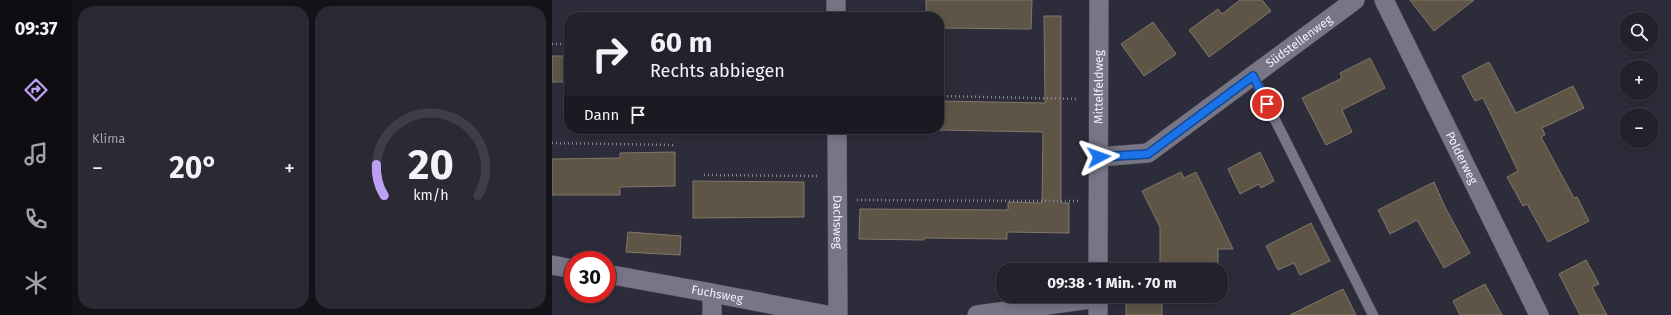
<!DOCTYPE html>
<html lang="de">
<meta charset="utf-8">
<style>
body{margin:0;font-family:"Fira Sans",sans-serif;background:#2a2934;color:#f1f3f6;height:100vh;display:flex;flex-direction:column;font-size:15px;white-space:nowrap}
*{box-sizing:border-box;margin:0}
p{font-size:13px;color:#a2a3a9}
.icon{flex:none;width:22px;height:22px;fill:none;stroke:currentColor;stroke-width:2;stroke-linecap:round;stroke-linejoin:round}
.map{position:relative;flex:1;overflow:hidden}
.panel{display:flex;flex-direction:column;gap:6px;padding:6px;background:#131218;width:480px}
.panel>*{flex:none}
.banner{position:absolute;left:12px;top:12px;width:380px;height:122px;border-radius:16px;box-shadow:0 2px 10px #0003,0 0 0 1px #3f3e48;background:#22212c;color:#f1f3f6;overflow:hidden}
.fabs{position:absolute;left:1067px;top:12px;display:grid;gap:8px}
.fabs a{display:grid;place-items:center;width:40px;height:40px;border-radius:50%;background:#22212c;box-shadow:0 2px 10px #0003,0 0 0 1px #3f3e48;font-size:20px}
.speed{position:absolute;left:12px;top:251px;display:flex;gap:8px;font-size:20px;font-weight:700;text-align:center}
.speed>*{display:grid;place-content:center;width:52px;height:52px;border-radius:50%;background:#22212c;box-shadow:0 2px 10px #0003,0 0 0 1px #3f3e48;line-height:1}
.speed .limit{border:6px solid #d22;background:#fff;color:#111}
.pin{position:absolute;display:grid;place-items:center;width:34px;height:34px;color:#fff;margin:-17px;border:2px solid #fff;border-radius:50%;box-shadow:0 1px 4px #0007}
.me{position:absolute;width:44px;margin:-22px;rotate:86deg;stroke-linejoin:round;filter:drop-shadow(0 0 3px #0008)}
.turn{display:flex;align-items:center;gap:14px;height:84px;padding:0 20px;font-size:18px}
.turn .icon{width:52px;height:52px;stroke-width:2.5}
.turn b{display:block;font-size:28px;line-height:34px}
.then{display:flex;align-items:center;height:38px;padding:0 20px;background:#0003;gap:8px;font-size:15px}
.big{font-size:30px;font-weight:700;line-height:1.1}
.panel .widget{flex:1;display:flex;flex-direction:column;justify-content:center;gap:6px;min-width:0;padding:0 14px;border-radius:16px;background:#2a2934}
.panel .dial{align-items:center;gap:0}
.dial svg{height:104px;overflow:visible;fill:none;stroke:#3f3e48;stroke-width:7;stroke-linecap:round;text-anchor:middle}
.dial text{fill:#f1f3f6;stroke:none}
.heat{display:flex;justify-content:space-between;align-items:center;font-size:22px;direction:ltr}
.panel .tiles{flex:1;display:grid;gap:6px;grid-template-columns:repeat(2,1fr)}
.trip{position:absolute;left:444px;top:263px;width:232px;height:40px;border-radius:16px;background:#22212c;box-shadow:0 2px 10px #0003,0 0 0 1px #3f3e48;font-weight:700;line-height:40px;text-align:center}
main{display:flex;flex:1;min-height:0}
.dock{display:flex;flex-direction:column;width:72px;justify-content:space-around;align-items:center;background:#0e0d12;color:#a2a3a9}
.dock .icon{width:28px;height:28px}
.dock .on{color:#bca0f2}
.dock b{font-size:18px;color:#f1f3f6}
.map>svg:first-child{display:block}
.building{fill:#5e5547;stroke:#827869}
.lines{fill:none;stroke-linecap:round;stroke-linejoin:round}
.lane-casing{stroke:#4b4955;stroke-width:11}
.street-casing{stroke:#4b4955;stroke-width:20}
.path{stroke:#898893;stroke-width:2.5;stroke-dasharray:1 3;stroke-linecap:butt}
.lane{stroke:#777586;stroke-width:10}
.street{stroke:#777586;stroke-width:19}
.route-casing{stroke:#114b97;stroke-width:10}
.route{stroke:#1a73e8;stroke-width:7}
.labels{text-anchor:middle;stroke-width:4;stroke-linejoin:round;paint-order:stroke}
.street-label{font-size:12px;fill:#f2f1fa;stroke:#242230}
</style>
<main>
<nav class="dock">
<b>09:37</b>
<svg class="icon on" aria-label="directions" viewBox="0 0 24 24"><path d="M12 3l9 9-9 9-9-9zM9 14v-3h6M13 9l2 2-2 2"/></svg>
<svg class="icon" aria-label="music" viewBox="0 0 24 24"><path d="M9 18V5l10-2v13"/><circle cx="6" cy="18" r="3"/><circle cx="16" cy="16" r="3"/></svg>
<svg class="icon" aria-label="phone" viewBox="0 0 24 24"><path d="M5 4h4l2 5-3 2q2 4 5 5l2-3 5 2v4C11 20 4 13 5 4z"/></svg>
<svg class="icon" aria-label="climate" viewBox="0 0 24 24"><path d="M12 3v18M4 7l16 10M4 17L20 7"/></svg>
</nav>
<section class="panel">
<div class="tiles">
<div class="widget"><p>Klima</p>
<div class="heat"><a>−</a><b class="big">20°</b><a>+</a></div>
</div>
<div class="widget dial"><svg viewBox="0 0 100 80">
<path d="M14 69A42 42 0 1 1 86 69"/>
<path d="M14 69A42 42 0 0 1 8 45" stroke="#bca0f2"/>
<text x="50" y="56" font-size="32" font-weight="700">20</text>
<text x="50" y="72" font-size="11">km/h</text>
</svg></div>
</div>
</section>
<div class="map">
<svg width="1119" height="315" viewBox="0 0 1119 315">
<rect width="100%" height="100%" fill="#2d2c3a"/>
<g class="building">
<polygon points="374,0 480,0 479,29 387,28 387,17 374,17"/>
<polygon points="688,0 710,0 719,11 657,57 637,30 666,9 670,14"/>
<polygon points="858,0 922,0 882,31"/>
<polygon points="492,16 509,16 509,203 517,203 517,233 455,232 455,239 372,238 372,240 307,239 308,209 456,210 456,202 490,203 491,132 387,130 387,101 493,103"/>
<polygon points="601,22 624,54 592,76 569,44"/>
<rect x="0" y="56" width="17" height="26"/>
<polygon points="818,58 833,88 790,110 800,132 774,145 750,98 790,78 788,73"/>
<polygon points="937,62 964,113 1021,86 1032,108 990,128 993,135 989,137 1022,198 1025,197 1037,221 996,242 975,204 971,206 955,177 966,171 931,98 923,101 910,76"/>
<polygon points="123,152 123,186 68,187 68,195 0,195 0,159 68,158 68,153"/>
<polygon points="708,152 722,181 709,188 707,184 688,194 676,169"/>
<polygon points="629,172 632,178 644,172 681,249 666,249 666,270 608,270 608,227 590,191"/>
<polygon points="141,181 252,182 252,217 141,218"/>
<polygon points="882,182 893,207 918,253 892,268 865,220 838,234 826,210"/>
<polygon points="759,223 778,261 748,275 742,263 726,270 714,246"/>
<polygon points="76,232 129,236 128,255 74,252"/>
<polygon points="1034,260 1047,284 1040,287 1055,315 1028,315 1007,274"/>
<polygon points="933,284 950,315 908,315 901,301"/>
<polygon points="791,289 804,315 738,315"/>
<rect x="607" y="296" width="19" height="3"/>
<rect x="574" y="299" width="36" height="16"/>
</g>
<g class="lines">
<defs>
<polyline id="lane" points="701,76 821,315"/>
<g id="street">
<polyline points="284,0 284,17"/>
<path id="s1" d="M 832,0 L 987,315"/>
<path id="s2" d="M 285,129 L 286,315"/>
<path id="s3" d="M 547,157 L 596,153 L 803,0"/>
<polyline points="0,265 21,269"/>
<path id="s4" d="M 546,270 L 547,0"/>
<path id="s5" d="M 55,274 L 160,293 L 275,315"/>
<polyline points="546,296 546,315"/>
<polyline points="160,315 160,293"/>
<polyline points="425,315 546,298"/>
</g>
</defs>
<use href="#lane" class="lane-casing"/>
<use href="#street" class="street-casing"/>
<g class="path">
<polyline points="0,44 17,44"/>
<polyline points="387,96 526,99"/>
<polyline points="0,143 121,145"/>
<polyline points="152,175 266,176"/>
<polyline points="305,200 526,201"/>
</g>
<use href="#lane" class="lane"/>
<use href="#street" class="street"/>
</g>
<g class="lines">
<defs>
<polyline id="route" points="547,157 596,154 701,76 715,104"/>
</defs>
<use href="#route" class="route-casing"/>
<use href="#route" class="route"/>
</g>
<g class="labels">
<g class="street-label">
<text dy="4" stroke="none"><textPath href="#s3" startOffset="237">Südstellenweg</textPath></text>
<text dy="4" stroke="none"><textPath href="#s4" startOffset="183">Mittelfeldweg</textPath></text>
<text dy="4" stroke="none"><textPath href="#s1" startOffset="176">Polderweg</textPath></text>
<text dy="4" stroke="none"><textPath href="#s2" startOffset="93">Dachsweg</textPath></text>
<text dy="4" stroke="none"><textPath href="#s5" startOffset="112">Fuchsweg</textPath></text>
</g>
</g>
</svg>
<div class="fabs">
<a><svg class="icon" aria-label="search" viewBox="0 0 24 24"><circle cx="10" cy="10" r="6"/><path d="M15 15l6 6"/></svg></a>
<a>+</a>
<a>−</a>
</div>
<div class="speed"><div class="limit">30</div></div>
<div class="pin" style="left:715px;top:104px;background:#d93025"><svg class="icon" aria-label="arrive" viewBox="0 0 24 24"><path d="M6 21V4h12l-3 4 3 4H6"/></svg></div>
<svg class="me" style="left:547px;top:157px" viewBox="-20 -20 40 40"><path d="M0-17L14 15 0 8-14 15z" fill="#1a73e8" stroke="#fff" stroke-width="4"/></svg>
<div class="trip">09:38 · 1 Min. · 70 m</div>
<div class="banner">
<div class="turn"><svg class="icon" aria-label="right" viewBox="0 0 24 24"><path d="M7 20v-9h11M14 6l5 5-5 5"/></svg><div><b>60 m</b>Rechts abbiegen</div></div>
<div class="then">Dann<svg class="icon" aria-label="arrive" viewBox="0 0 24 24"><path d="M6 21V4h12l-3 4 3 4H6"/></svg></div>
</div>
</div>
</main>
